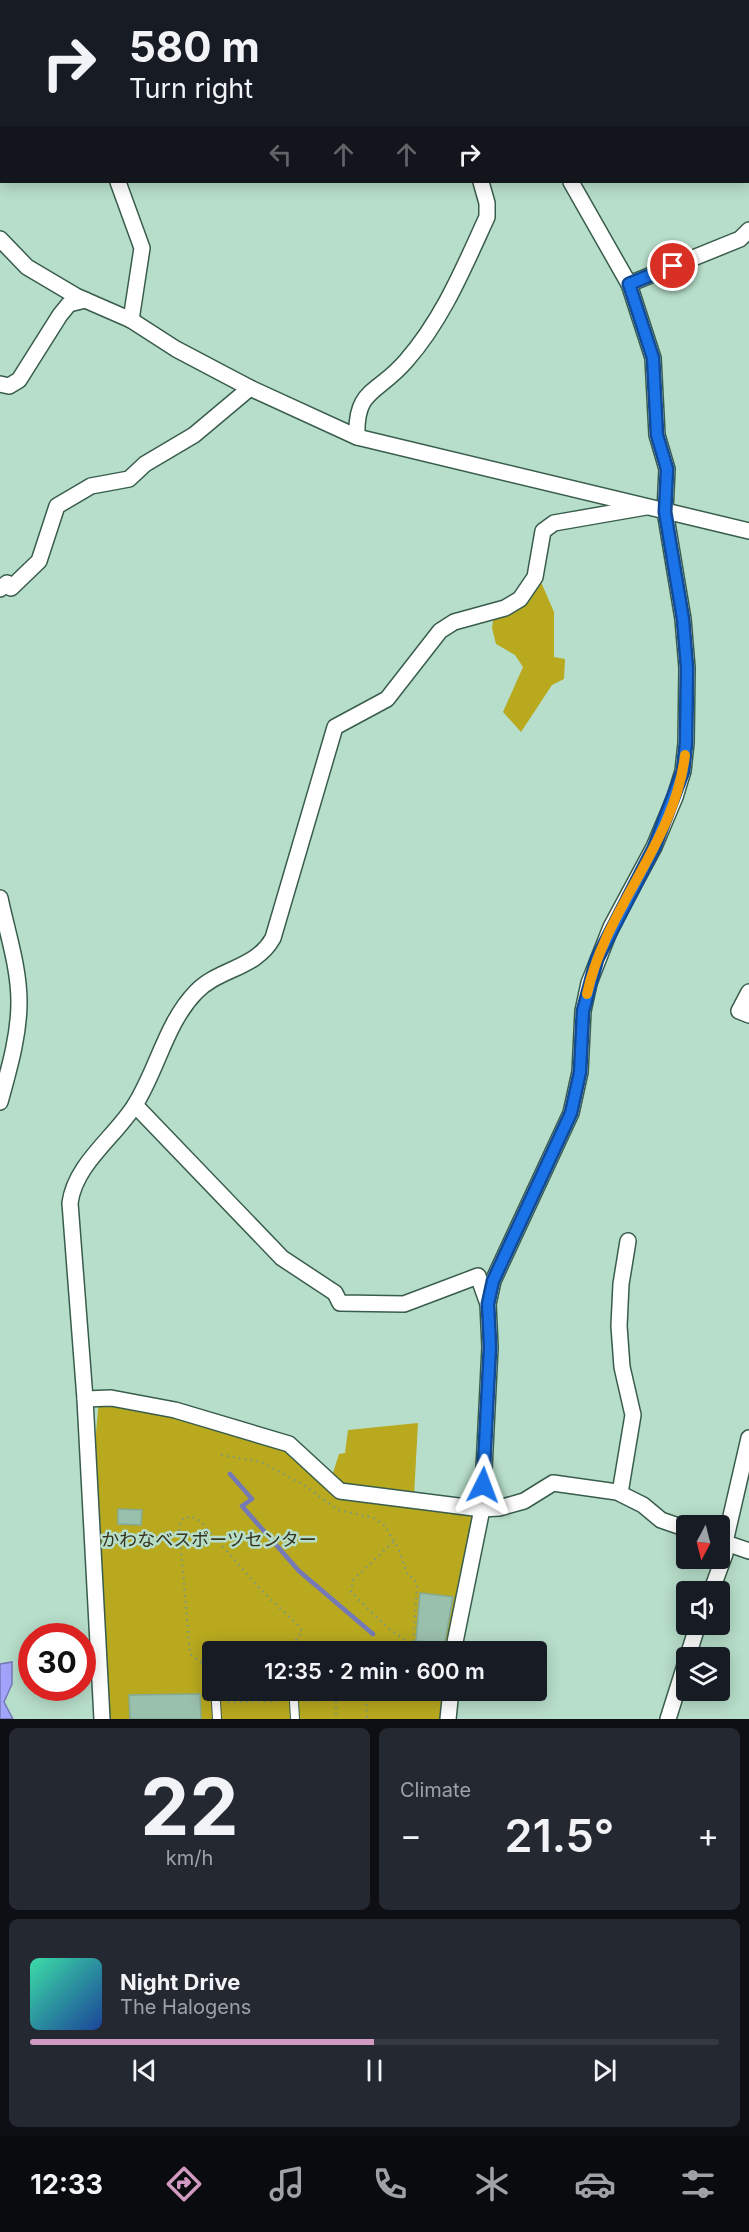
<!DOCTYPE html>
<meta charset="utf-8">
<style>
body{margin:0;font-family:Inter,"Noto Sans JP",sans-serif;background:#242831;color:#f1f3f6;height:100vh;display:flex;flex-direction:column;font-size:22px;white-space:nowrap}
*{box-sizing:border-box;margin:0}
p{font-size:20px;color:#9ea1a6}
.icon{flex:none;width:33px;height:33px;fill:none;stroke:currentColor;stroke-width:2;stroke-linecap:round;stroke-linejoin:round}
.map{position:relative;height:1719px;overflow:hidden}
.drawer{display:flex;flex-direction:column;gap:9px;padding:9px;background:#0d0f14;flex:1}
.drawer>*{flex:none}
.top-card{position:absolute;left:0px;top:0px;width:750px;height:183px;box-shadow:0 3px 15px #0003;background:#171b24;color:#f1f3f6;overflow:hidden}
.needle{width:39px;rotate:187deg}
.buttons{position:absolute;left:676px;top:1515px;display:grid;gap:12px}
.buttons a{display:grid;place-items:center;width:54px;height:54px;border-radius:6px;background:#171b24;box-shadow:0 3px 15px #0003;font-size:30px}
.speed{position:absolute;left:18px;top:1623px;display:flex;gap:12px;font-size:30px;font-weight:700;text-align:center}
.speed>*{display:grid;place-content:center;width:78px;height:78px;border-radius:50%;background:#171b24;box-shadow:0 3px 15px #0003;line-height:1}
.speed .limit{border:9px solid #d22;background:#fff;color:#111}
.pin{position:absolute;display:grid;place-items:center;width:51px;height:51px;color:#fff;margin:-26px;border:3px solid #fff;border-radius:50%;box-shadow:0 2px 6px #0007}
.me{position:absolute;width:66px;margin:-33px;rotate:3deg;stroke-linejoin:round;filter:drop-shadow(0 0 4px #0008)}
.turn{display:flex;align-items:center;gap:21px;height:126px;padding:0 30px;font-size:27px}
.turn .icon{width:78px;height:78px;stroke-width:2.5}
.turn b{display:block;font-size:42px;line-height:51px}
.lanes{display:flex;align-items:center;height:57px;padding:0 30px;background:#0003;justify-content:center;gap:30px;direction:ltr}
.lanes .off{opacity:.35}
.big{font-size:45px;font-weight:600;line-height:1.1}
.drawer .card{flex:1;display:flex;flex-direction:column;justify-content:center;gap:9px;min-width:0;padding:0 21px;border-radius:9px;background:#242831}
.drawer .dial{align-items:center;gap:0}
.dial b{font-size:78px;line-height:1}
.song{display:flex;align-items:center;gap:18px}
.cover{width:72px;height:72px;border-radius:9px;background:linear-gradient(135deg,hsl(160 70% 55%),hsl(220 70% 35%))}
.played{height:6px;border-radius:3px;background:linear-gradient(90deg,#d09ac2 50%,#363941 50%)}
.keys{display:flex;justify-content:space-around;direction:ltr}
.heat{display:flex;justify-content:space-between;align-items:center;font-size:33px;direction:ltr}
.drawer .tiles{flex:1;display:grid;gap:9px;grid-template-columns:1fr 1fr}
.card:last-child{grid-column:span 2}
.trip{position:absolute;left:202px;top:1641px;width:345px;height:60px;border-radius:6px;background:#171b24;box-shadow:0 3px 15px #0003;font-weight:600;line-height:60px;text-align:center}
.tab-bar{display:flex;height:96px;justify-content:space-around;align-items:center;background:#090b0e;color:#9ea1a6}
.tab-bar .icon{width:42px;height:42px}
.tab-bar .selected{color:#d09ac2}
.tab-bar b{font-size:27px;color:#f1f3f6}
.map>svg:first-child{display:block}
.green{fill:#b8a91f}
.water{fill:#a2a3fb;stroke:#757ab6;stroke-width:1.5}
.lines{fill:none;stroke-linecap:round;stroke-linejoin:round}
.stream{stroke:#757ab6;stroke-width:4.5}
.building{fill:#99c0ac;stroke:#84aa97;stroke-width:1.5}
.lane-casing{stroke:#395d4c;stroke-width:10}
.street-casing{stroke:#395d4c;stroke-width:18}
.path{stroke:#799788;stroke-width:2;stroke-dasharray:1.5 4.5;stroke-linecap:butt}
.lane{stroke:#fff;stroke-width:8}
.street{stroke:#fff;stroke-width:15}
.route-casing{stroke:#114b97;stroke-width:15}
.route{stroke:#1a73e8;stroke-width:10}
.slow{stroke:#f59e0b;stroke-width:10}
.labels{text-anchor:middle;stroke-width:5;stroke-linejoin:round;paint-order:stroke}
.park-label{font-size:18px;fill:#36341d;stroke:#b7deca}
</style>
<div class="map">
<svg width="749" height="1719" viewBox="0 0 749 1719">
<rect width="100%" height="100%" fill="#b7deca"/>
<g class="green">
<polygon points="541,582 554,612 554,657 565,659 564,679 552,685 521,732 503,712 523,667 515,655 496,644 492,628 494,615 529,597"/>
<polygon points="99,1398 284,1445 336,1495 475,1512 451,1623 448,1651 213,1652 213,1690 444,1691 442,1719 109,1719 94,1456"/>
<polygon points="418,1423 414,1496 342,1488 331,1479 339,1454 345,1453 348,1430"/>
</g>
<polygon class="water" points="12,1662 12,1684 4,1702 13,1719 0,1719 0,1664"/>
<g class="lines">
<polyline class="stream" points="230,1474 252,1499 242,1506 299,1571 373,1634"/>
</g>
<g class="building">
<polygon points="118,1509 142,1510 141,1525 118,1524"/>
<polygon points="420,1593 453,1597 443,1652 429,1652 429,1642 416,1641"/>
<polygon points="200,1694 201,1719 130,1719 129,1695"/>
</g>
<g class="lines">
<defs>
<g id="lane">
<polyline points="216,1702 217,1719"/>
<polyline points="294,1702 295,1719"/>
</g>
<g id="street">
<polyline points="445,0 446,2"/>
<polyline points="127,2 128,0"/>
<polyline points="583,2 584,0"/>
<polyline points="118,182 142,248 131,320"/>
<polyline points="0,239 27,267 76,296 131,320 176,349 250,388 357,437 749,531"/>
<polyline points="629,284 740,239 749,230"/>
<polyline points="0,384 9,386 19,380 60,315 69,304 85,300"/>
<path d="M 357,437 C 355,388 378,394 406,361 C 443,319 464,267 487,217 L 487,203 L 481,182"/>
<polyline points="0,589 7,583 11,588 39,561 57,506 91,486 129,479 145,464 194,435 250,388"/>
<path d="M 0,898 C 7,932 19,967 19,1002 C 19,1036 9,1069 0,1102"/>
<polyline points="749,992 739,1011 749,1015"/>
<polyline points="135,1105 282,1258 335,1293 340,1303 404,1304 478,1276 488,1304"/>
<polyline points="85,1399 111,1398 175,1410 289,1444 340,1491 482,1509 499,1508 524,1501 553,1483 617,1492 643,1505 661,1520 687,1529"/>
<polyline points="620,1493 633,1415 622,1367 619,1326 621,1284 628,1241"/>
<polyline points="720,1541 749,1551"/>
<polyline points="711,1592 725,1554 725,1542 749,1438"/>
<polyline points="453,1652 482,1509 490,1347 488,1304 493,1281 571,1113 580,1072 583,1011 589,983 611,927 654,847 675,797 683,771 686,743 687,668 683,619 665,511 667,469 657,435 653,358 629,284 571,182"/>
<path d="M 102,1719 L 85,1399 L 70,1203 C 75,1164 115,1137 135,1105 C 158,1068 166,1023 196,992 C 219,968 256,969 273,938 L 335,727 L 387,699 L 440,631 L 454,622 L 505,608 L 520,599 L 535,577 L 543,531 L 554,523 L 646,507"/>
<polyline points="448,1719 451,1690"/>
<polyline points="668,1719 698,1624"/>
</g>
</defs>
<use href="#lane" class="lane-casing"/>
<use href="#street" class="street-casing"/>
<g class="path">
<polyline points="221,1455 261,1462 304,1485 338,1510 374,1518 385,1526 399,1550 408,1576 414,1578 417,1586 413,1645 409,1652"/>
<polyline points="393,1542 353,1580 351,1592 388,1628 413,1645"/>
<polyline points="386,1652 413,1645 439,1646"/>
<polyline points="213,1666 200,1662 190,1654 179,1526 184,1517 196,1518 201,1522 262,1591 299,1626 302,1631 297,1639 279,1652"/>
<polyline points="366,1698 374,1690"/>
<polyline points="306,1701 366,1698 367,1719"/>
<polyline points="336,1701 336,1719"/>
<polyline points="228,1702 282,1701"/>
</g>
<use href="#lane" class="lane"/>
<use href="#street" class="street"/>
</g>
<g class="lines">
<defs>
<polyline id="route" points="483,1485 490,1347 488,1304 493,1281 571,1113 580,1072 583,1011 597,959 654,848 683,771 686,743 687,668 683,619 665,512 667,469 657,435 653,358 629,284 673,266"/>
</defs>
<use href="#route" class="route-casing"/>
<use href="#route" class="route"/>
<path class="slow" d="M 587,994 C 605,909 675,842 685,755"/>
</g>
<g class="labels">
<g class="park-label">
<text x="209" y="1546">かわなべスポーツセンター</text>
</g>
</g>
</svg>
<div class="buttons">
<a><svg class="needle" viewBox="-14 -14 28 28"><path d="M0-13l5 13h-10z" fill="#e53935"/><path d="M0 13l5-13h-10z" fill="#9ea1a6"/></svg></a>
<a><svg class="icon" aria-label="sound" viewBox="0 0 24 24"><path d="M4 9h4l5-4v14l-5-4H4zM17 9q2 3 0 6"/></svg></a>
<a><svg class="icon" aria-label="layers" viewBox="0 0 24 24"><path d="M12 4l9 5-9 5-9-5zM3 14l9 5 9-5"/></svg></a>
</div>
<div class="speed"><div class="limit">30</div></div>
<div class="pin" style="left:673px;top:266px;background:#d93025"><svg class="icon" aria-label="arrive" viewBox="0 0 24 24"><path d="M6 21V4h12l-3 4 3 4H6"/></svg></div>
<svg class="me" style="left:483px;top:1485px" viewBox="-20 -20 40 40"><path d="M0-17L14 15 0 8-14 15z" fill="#1a73e8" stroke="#fff" stroke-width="4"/></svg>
<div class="trip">12:35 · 2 min · 600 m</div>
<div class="top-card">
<div class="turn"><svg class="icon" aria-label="right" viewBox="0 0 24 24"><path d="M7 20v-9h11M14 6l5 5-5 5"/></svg><div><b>580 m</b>Turn right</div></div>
<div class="lanes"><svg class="icon off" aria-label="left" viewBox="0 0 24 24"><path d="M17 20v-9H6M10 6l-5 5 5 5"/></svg><svg class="icon off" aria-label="ahead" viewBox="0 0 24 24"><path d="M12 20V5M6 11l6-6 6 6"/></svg><svg class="icon off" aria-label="ahead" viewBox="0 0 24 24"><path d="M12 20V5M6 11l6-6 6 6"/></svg><svg class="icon" aria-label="right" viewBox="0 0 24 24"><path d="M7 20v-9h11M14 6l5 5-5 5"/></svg></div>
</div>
</div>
<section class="drawer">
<div class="tiles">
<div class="card dial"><b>22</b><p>km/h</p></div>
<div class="card"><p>Climate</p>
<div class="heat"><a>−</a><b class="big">21.5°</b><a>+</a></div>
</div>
<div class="card">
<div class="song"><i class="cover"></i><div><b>Night Drive</b><p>The Halogens</p></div></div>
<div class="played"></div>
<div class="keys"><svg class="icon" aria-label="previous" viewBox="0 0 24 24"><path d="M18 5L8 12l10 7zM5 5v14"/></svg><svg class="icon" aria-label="pause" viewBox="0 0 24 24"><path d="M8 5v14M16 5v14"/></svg><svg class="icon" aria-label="next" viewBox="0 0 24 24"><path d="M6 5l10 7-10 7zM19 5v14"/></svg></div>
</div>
</div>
</section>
<nav class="tab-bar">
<b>12:33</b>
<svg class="icon selected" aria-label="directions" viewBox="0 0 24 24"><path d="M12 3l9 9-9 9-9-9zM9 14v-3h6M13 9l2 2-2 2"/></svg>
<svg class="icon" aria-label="music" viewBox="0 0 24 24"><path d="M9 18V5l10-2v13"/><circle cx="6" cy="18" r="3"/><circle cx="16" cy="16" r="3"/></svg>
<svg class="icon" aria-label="phone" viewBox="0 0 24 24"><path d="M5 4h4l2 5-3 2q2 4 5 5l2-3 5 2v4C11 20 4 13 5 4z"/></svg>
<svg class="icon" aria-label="climate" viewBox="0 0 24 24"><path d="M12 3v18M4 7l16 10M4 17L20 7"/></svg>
<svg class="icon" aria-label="car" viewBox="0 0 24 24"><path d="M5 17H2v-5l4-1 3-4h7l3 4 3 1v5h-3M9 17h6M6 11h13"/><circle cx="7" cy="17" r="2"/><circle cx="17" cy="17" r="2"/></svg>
<svg class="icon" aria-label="filters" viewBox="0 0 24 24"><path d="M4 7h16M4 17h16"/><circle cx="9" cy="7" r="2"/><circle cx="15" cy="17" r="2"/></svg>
</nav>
